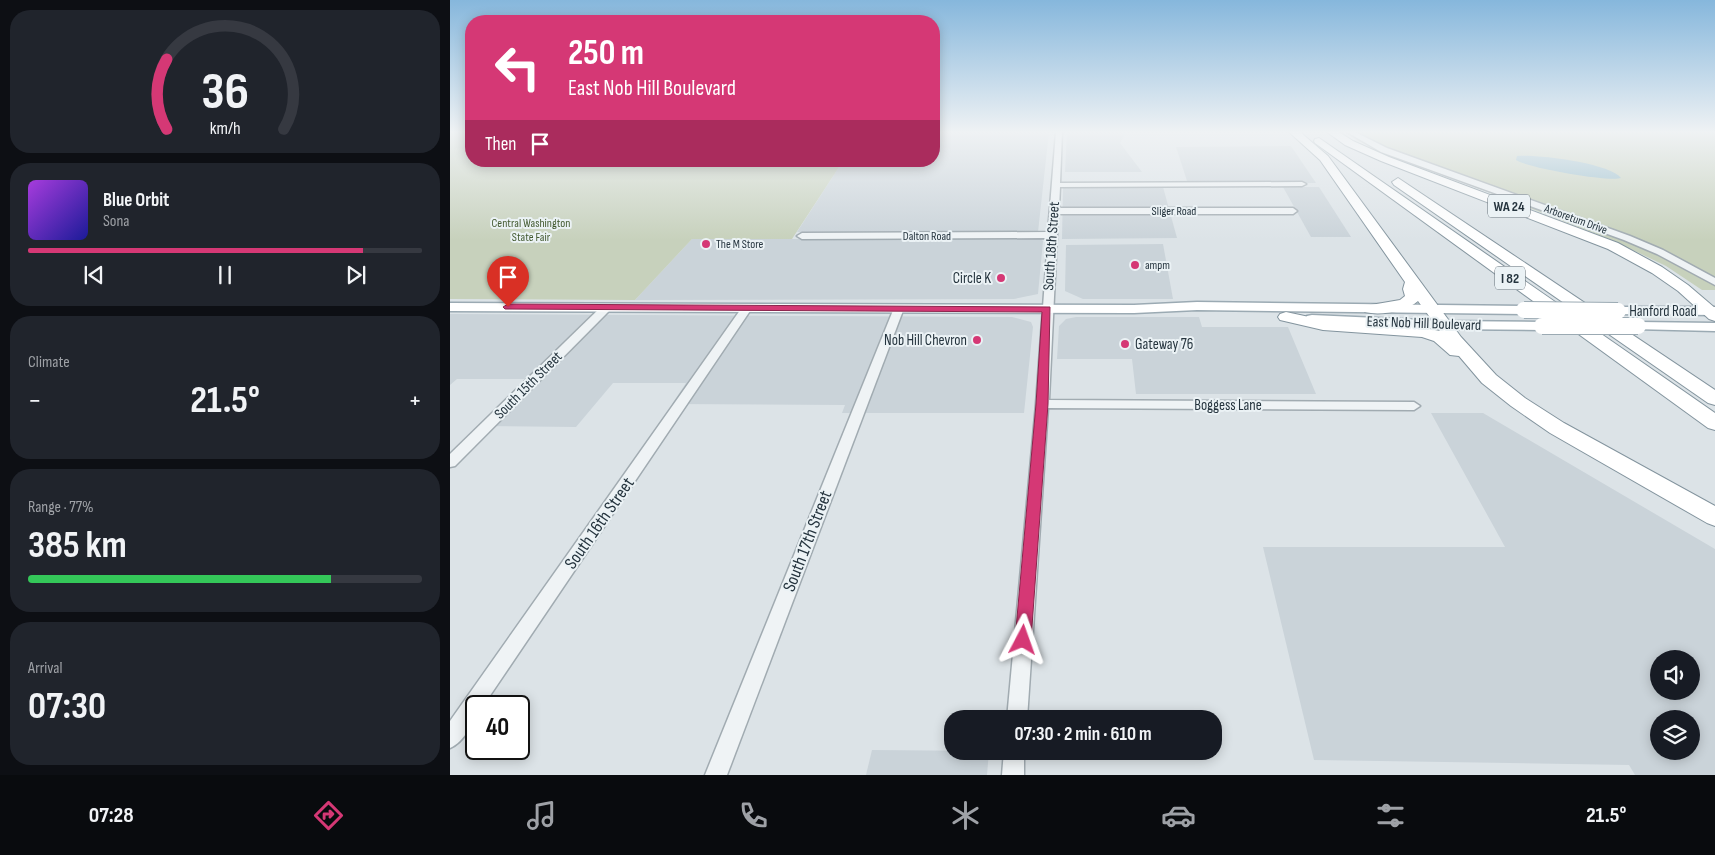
<!DOCTYPE html>
<meta charset="utf-8">
<style>
body{margin:0;font-family:"Sofia Sans Condensed",sans-serif;background:#20242c;color:#f1f3f6;height:100vh;display:flex;flex-direction:column;font-size:19px;white-space:nowrap}
*{box-sizing:border-box;margin:0}
p{font-size:16px;color:#9ea1a6}
.icon{flex:none;width:28px;height:28px;fill:none;stroke:currentColor;stroke-width:2;stroke-linecap:round;stroke-linejoin:round}
.map{position:relative;flex:1;overflow:hidden}
.drawer{display:flex;flex-direction:column;gap:10px;padding:10px;background:#0d0f14;width:450px}
.drawer>*{flex:none}
.top-card{position:absolute;left:15px;top:15px;width:475px;height:152px;border-radius:20px;box-shadow:0 2px 12px #0003;background:#d53875;color:#fff;overflow:hidden}
.controls{position:absolute;left:1200px;top:650px;display:grid;gap:10px}
.controls a{display:grid;place-items:center;width:50px;height:50px;border-radius:50%;background:#171b24;box-shadow:0 2px 12px #0003;font-size:25px}
.speed{position:absolute;left:15px;top:695px;display:flex;gap:10px;font-size:25px;font-weight:700;text-align:center}
.speed>*{display:grid;place-content:center;width:65px;height:65px;border-radius:50%;background:#171b24;box-shadow:0 2px 12px #0003;line-height:1}
.speed .limit{border:2px solid #111;border-radius:8px;background:#fff;color:#111}
.pin{position:absolute;display:grid;place-items:center;width:42px;height:42px;color:#fff;margin:-51px -21px;border-radius:50% 50% 50% 0;rotate:-45deg;box-shadow:0 0 5px #0007}
.pin .icon{rotate:45deg}
.me{position:absolute;width:55px;margin:-28px;rotate:4deg;stroke-linejoin:round;filter:drop-shadow(0 0 4px #0008)}
.turn{display:flex;align-items:center;gap:18px;height:105px;padding:0 20px;font-size:22px}
.turn .icon{width:65px;height:65px;stroke-width:2.5}
.turn b{display:block;font-size:35px;line-height:42px}
.then{display:flex;align-items:center;height:48px;padding:0 20px;background:#0003;gap:10px;font-size:19px}
.big{font-size:38px;font-weight:700;line-height:1.1}
.drawer .card{flex:1;display:flex;flex-direction:column;justify-content:center;gap:8px;min-width:0;padding:0 18px;border-radius:20px;background:#20242c}
.drawer .dial{align-items:center;gap:0}
.dial svg{height:130px;overflow:visible;fill:none;stroke:#363941;stroke-width:7;stroke-linecap:round;text-anchor:middle}
.dial text{fill:#f1f3f6;stroke:none}
.song{display:flex;align-items:center;gap:15px}
.cover{width:60px;height:60px;border-radius:8px;background:linear-gradient(135deg,hsl(280 70% 55%),hsl(240 70% 35%))}
.played{height:5px;border-radius:2px;background:linear-gradient(90deg,#d53875 85%,#363941 85%)}
.keys{display:flex;justify-content:space-around;direction:ltr}
.heat{display:flex;justify-content:space-between;align-items:center;font-size:28px;direction:ltr}
.charge{height:8px;border-radius:4px;background:linear-gradient(90deg,#34c759 77%,#363941 0)}
.trip{position:absolute;left:494px;top:710px;width:278px;height:50px;border-radius:20px;background:#171b24;box-shadow:0 2px 12px #0003;font-weight:700;line-height:50px;text-align:center}
.tabs{display:flex;height:80px;justify-content:space-around;align-items:center;background:#090b0e;color:#9ea1a6}
.tabs .icon{width:35px;height:35px}
.tabs .selected{color:#d53875}
.tabs b{font-size:22px;color:#f1f3f6}
main{display:flex;flex:1;min-height:0}
.map>svg:first-child{display:block}
.built{fill:#cad3d9;fill-rule:evenodd}
.green{fill:#c7d1bc}
.water{fill:#94bbca}
.lines{fill:none;stroke-linecap:round;stroke-linejoin:round}
.minor-casing{stroke:#a1abb1;stroke-width:3}
.major-casing{stroke:#9baab3;stroke-width:3}
.highway-casing{stroke:#83949e;stroke-width:2}
.minor{fill:#eff3f5;fill-rule:evenodd}
.major{fill:#fff;fill-rule:evenodd}
.highway{fill:#fff;fill-rule:evenodd}
.major-bridge-casing{stroke:#9baab3;stroke-width:18;stroke-linecap:butt}
.major-bridge{stroke:#fff;stroke-width:16}
.route{fill:#d53875;stroke:#8a244c}
.poi-dot{fill:#d53875;stroke:#ebf2f5;stroke-width:2}
.labels{text-anchor:middle;stroke-width:4;stroke-linejoin:round;paint-order:stroke}
.far-street-label{font-size:12px;fill:#25343e;stroke:#ebf2f5}
.far-park-label{font-size:12px;fill:#435a31;stroke:#ebf2f5}
.far-poi-label{font-size:12px;fill:#25343e;stroke:#ebf2f5;text-anchor:start}
.shield{fill:#ebf2f5;stroke:#606d75;stroke-width:1}
.shield-label{font-size:14px;font-weight:bold;fill:#25343e}
.street-label{font-size:15px;fill:#25343e;stroke:#ebf2f5}
.poi-label{font-size:15px;fill:#25343e;stroke:#ebf2f5;text-anchor:end}
.near-street-label{font-size:18px;fill:#25343e;stroke:#ebf2f5}
</style>
<main>
<section class="drawer">
<div class="card dial"><svg viewBox="0 0 100 80">
<path d="M14 69A42 42 0 1 1 86 69"/>
<path d="M14 69A42 42 0 0 1 14 26" stroke="#d53875"/>
<text x="50" y="56" font-size="32" font-weight="700">36</text>
<text x="50" y="72" font-size="11">km/h</text>
</svg></div>
<div class="card">
<div class="song"><i class="cover"></i><div><b>Blue Orbit</b><p>Sona</p></div></div>
<div class="played"></div>
<div class="keys"><svg class="icon" aria-label="previous" viewBox="0 0 24 24"><path d="M18 5L8 12l10 7zM5 5v14"/></svg><svg class="icon" aria-label="pause" viewBox="0 0 24 24"><path d="M8 5v14M16 5v14"/></svg><svg class="icon" aria-label="next" viewBox="0 0 24 24"><path d="M6 5l10 7-10 7zM19 5v14"/></svg></div>
</div>
<div class="card"><p>Climate</p>
<div class="heat"><a>−</a><b class="big">21.5°</b><a>+</a></div>
</div>
<div class="card"><p>Range · 77%</p><b class="big">385 km</b><div class="charge"></div></div>
<div class="card"><p>Arrival</p><b class="big">07:30</b></div>
</section>
<div class="map">
<svg width="1265" height="775" viewBox="0 0 1265 775">
<rect width="100%" height="100%" fill="#dce3e7"/>
<g class="built">
<polygon points="484,132 599,132 588,232 347,232 393,161 484,161"/>
<polygon points="617,132 676,132 670,143 692,172 615,172"/>
<polygon points="841,146 866,183 738,184 726,147"/>
<polygon points="713,187 727,238 612,239 613,188"/>
<polygon points="833,187 869,187 901,237 861,237"/>
<polygon points="242,239 591,239 593,241 588,294 564,299 185,300"/>
<polygon points="713,244 723,299 633,299 615,291 616,245"/>
<polygon points="0,314 562,317 581,322 583,327 574,413 392,413 395,405 222,404 236,383 163,383 126,427 28,426 75,379 7,379 0,385"/>
<polygon points="626,317 749,317 752,327 838,327 866,394 686,394 682,359 607,359 609,326 616,319"/>
<path d="M 981,413 L 1033,413 L 1265,549 L 1265,775 L 1185,775 L 1179,765 L 864,760 L 813,547 L 1055,547 ZM 1209,659 L 1241,659 L 1241,691 L 1209,691 ZM 1209,719 L 1241,719 L 1241,751 L 1209,751 Z"/>
<polygon points="422,750 539,751 537,775 416,775"/>
</g>
<g class="green">
<polygon points="0,132 21,132 21,161 393,161 342,239 242,239 185,300 0,299"/>
<polygon points="894,132 1265,132 1265,290 1252,290 1216,266 1162,240 947,157 908,141"/>
</g>
<path class="water" d="M 1067,156 C 1086,154 1160,163 1171,178 C 1159,182 1078,168 1066,160 Z"/>
<g class="lines">
<defs>
<g id="minor">
<polygon points="606,132 612,132 610,183 852,182 856,184 852,186 610,187 609,208 843,208 847,211 843,214 608,214 599,400 964,402 970,406 964,410 598,408 577,719 557,719 586,404 598,238 352,239 347,236 352,233 598,232"/>
<polygon points="897,132 905,132 937,148 1180,236 1213,250 1265,278 1265,285 1207,254 1174,240 931,152"/>
<polygon points="156,305 160,306 161,308 160,310 5,466 0,467 0,454 152,306"/>
<path d="M 297,305 L 302,308 L 33,706 L 26,706 C 26,721 14,742 0,748 L 0,721 L 293,306 Z"/>
<polygon points="449,305 454,308 277,775 255,775 444,308"/>
<polygon points="554,751 574,751 574,775 552,775"/>
</g>
<g id="major">
<polygon points="747,302 1074,306 1081,310 1074,314 747,310 684,313 0,311 0,303 684,305"/>
<polygon points="1168,307 1265,307 1265,315 1163,314 1161,311"/>
<polygon points="862,315 993,321 1092,322 1097,323 1099,326 1097,329 1092,330 993,329 857,322 855,319 857,316"/>
<polygon points="1188,322 1265,323 1265,331 1183,329 1181,326 1183,323"/>
</g>
<g id="highway">
<path d="M 839,132 L 850,132 L 878,156 L 1011,337 L 1046,375 L 1075,398 L 1114,423 L 1265,506 L 1265,526 L 1257,523 L 1100,433 L 1061,406 L 1032,383 L 1009,356 L 1000,355 L 984,341 L 972,337 L 873,330 L 830,320 L 828,317 L 830,314 L 836,312 L 873,320 L 954,324 L 990,331 L 968,301 C 957,311 931,316 915,312 L 913,309 L 915,306 L 950,300 L 955,296 L 953,289 L 955,282 L 870,160 Z"/>
<polygon points="877,132 889,132 903,141 939,157 1168,243 1212,267 1238,285 1265,308 1265,321 1259,319 1228,291 1202,273 1158,249 931,161 895,145"/>
<polygon points="869,138 1265,413 1265,430 1258,428 865,143 864,141 865,139"/>
<polygon points="948,178 1265,390 1265,405 1258,403 944,185 942,182"/>
</g>
</defs>
<use href="#minor" class="minor-casing"/>
<use href="#major" class="major-casing"/>
<use href="#highway" class="highway-casing"/>
<use href="#minor" class="minor"/>
<use href="#major" class="major"/>
<use href="#highway" class="highway"/>
<defs>
<g id="major-bridge">
<polyline points="1074,310 1168,311"/>
<polyline points="1092,326 1188,326"/>
</g>
</defs>
<use href="#major-bridge" class="major-bridge-casing"/>
<use href="#major-bridge" class="major-bridge"/>
</g>
<linearGradient id="sky" x2="0" y2="1"><stop stop-color="#86b7dc"/><stop offset="0.55" stop-color="#eff2f4"/><stop offset="1" stop-color="#eff2f4" stop-opacity="0"/></linearGradient>
<rect width="1265" height="240" fill="url(#sky)"/>
<polygon class="route" points="58,304 600,307 598,404 581,640 579,645 573,647 567,645 565,640 586,404 592,312 55,309 53,307"/>
<g class="poi-dot">
<circle cx="256" cy="244" r="5"/>
<circle cx="685" cy="265" r="5"/>
<circle cx="551" cy="278" r="5"/>
<circle cx="527" cy="340" r="5"/>
<circle cx="675" cy="344" r="5"/>
</g>
<g class="labels">
<g class="far-street-label">
<text x="724" y="215">Sliger Road</text>
<text transform="translate(1126 219) rotate(20)" y="4">Arboretum Drive</text>
<text x="477" y="240">Dalton Road</text>
</g>
<g class="far-park-label">
<text x="81" y="227">Central Washington<tspan x="81" dy="14">State Fair</tspan></text>
</g>
<g class="far-poi-label">
<text x="266" y="248">The M Store</text>
<text x="695" y="269">ampm</text>
</g>
<g class="shield">
<rect x="1038" y="194.5" width="42" height="23" rx="4"/>
<rect x="1045" y="266.5" width="30" height="23" rx="4"/>
</g>
<g class="shield-label">
<text x="1059" y="211">WA 24</text>
<text x="1060" y="283">I 82</text>
</g>
<g class="street-label">
<text transform="translate(601 246) rotate(-86)" y="5">South 18th Street</text>
<text x="1213" y="316">Hanford Road</text>
<text transform="translate(974 323) rotate(2)" y="5">East Nob Hill Boulevard</text>
<text transform="translate(78 385) rotate(-45)" y="5">South 15th Street</text>
<text x="778" y="410">Boggess Lane</text>
</g>
<g class="poi-label">
<text x="541" y="283">Circle K</text>
<text x="517" y="345">Nob Hill Chevron</text>
<text x="685" y="349" text-anchor="start">Gateway 76</text>
</g>
<g class="near-street-label">
<text transform="translate(149 523) rotate(-55)" y="6">South 16th Street</text>
<text transform="translate(357 541) rotate(-69)" y="6">South 17th Street</text>
</g>
</g>
</svg>
<div class="controls">
<a><svg class="icon" aria-label="sound" viewBox="0 0 24 24"><path d="M4 9h4l5-4v14l-5-4H4zM17 9q2 3 0 6"/></svg></a>
<a><svg class="icon" aria-label="layers" viewBox="0 0 24 24"><path d="M12 4l9 5-9 5-9-5zM3 14l9 5 9-5"/></svg></a>
</div>
<div class="speed"><div class="limit">40</div></div>
<div class="pin" style="left:58px;top:307px;background:#d93025"><svg class="icon" aria-label="arrive" viewBox="0 0 24 24"><path d="M6 21V4h12l-3 4 3 4H6"/></svg></div>
<svg class="me" style="left:573px;top:640px" viewBox="-20 -20 40 40"><path d="M0-17L14 15 0 8-14 15z" fill="#d53875" stroke="#fff" stroke-width="4"/></svg>
<div class="trip">07:30 · 2 min · 610 m</div>
<div class="top-card">
<div class="turn"><svg class="icon" aria-label="left" viewBox="0 0 24 24"><path d="M17 20v-9H6M10 6l-5 5 5 5"/></svg><div><b>250 m</b>East Nob Hill Boulevard</div></div>
<div class="then">Then<svg class="icon" aria-label="arrive" viewBox="0 0 24 24"><path d="M6 21V4h12l-3 4 3 4H6"/></svg></div>
</div>
</div>
</main>
<nav class="tabs">
<b>07:28</b>
<svg class="icon selected" aria-label="directions" viewBox="0 0 24 24"><path d="M12 3l9 9-9 9-9-9zM9 14v-3h6M13 9l2 2-2 2"/></svg>
<svg class="icon" aria-label="music" viewBox="0 0 24 24"><path d="M9 18V5l10-2v13"/><circle cx="6" cy="18" r="3"/><circle cx="16" cy="16" r="3"/></svg>
<svg class="icon" aria-label="phone" viewBox="0 0 24 24"><path d="M5 4h4l2 5-3 2q2 4 5 5l2-3 5 2v4C11 20 4 13 5 4z"/></svg>
<svg class="icon" aria-label="climate" viewBox="0 0 24 24"><path d="M12 3v18M4 7l16 10M4 17L20 7"/></svg>
<svg class="icon" aria-label="car" viewBox="0 0 24 24"><path d="M5 17H2v-5l4-1 3-4h7l3 4 3 1v5h-3M9 17h6M6 11h13"/><circle cx="7" cy="17" r="2"/><circle cx="17" cy="17" r="2"/></svg>
<svg class="icon" aria-label="filters" viewBox="0 0 24 24"><path d="M4 7h16M4 17h16"/><circle cx="9" cy="7" r="2"/><circle cx="15" cy="17" r="2"/></svg>
<b>21.5°</b>
</nav>
